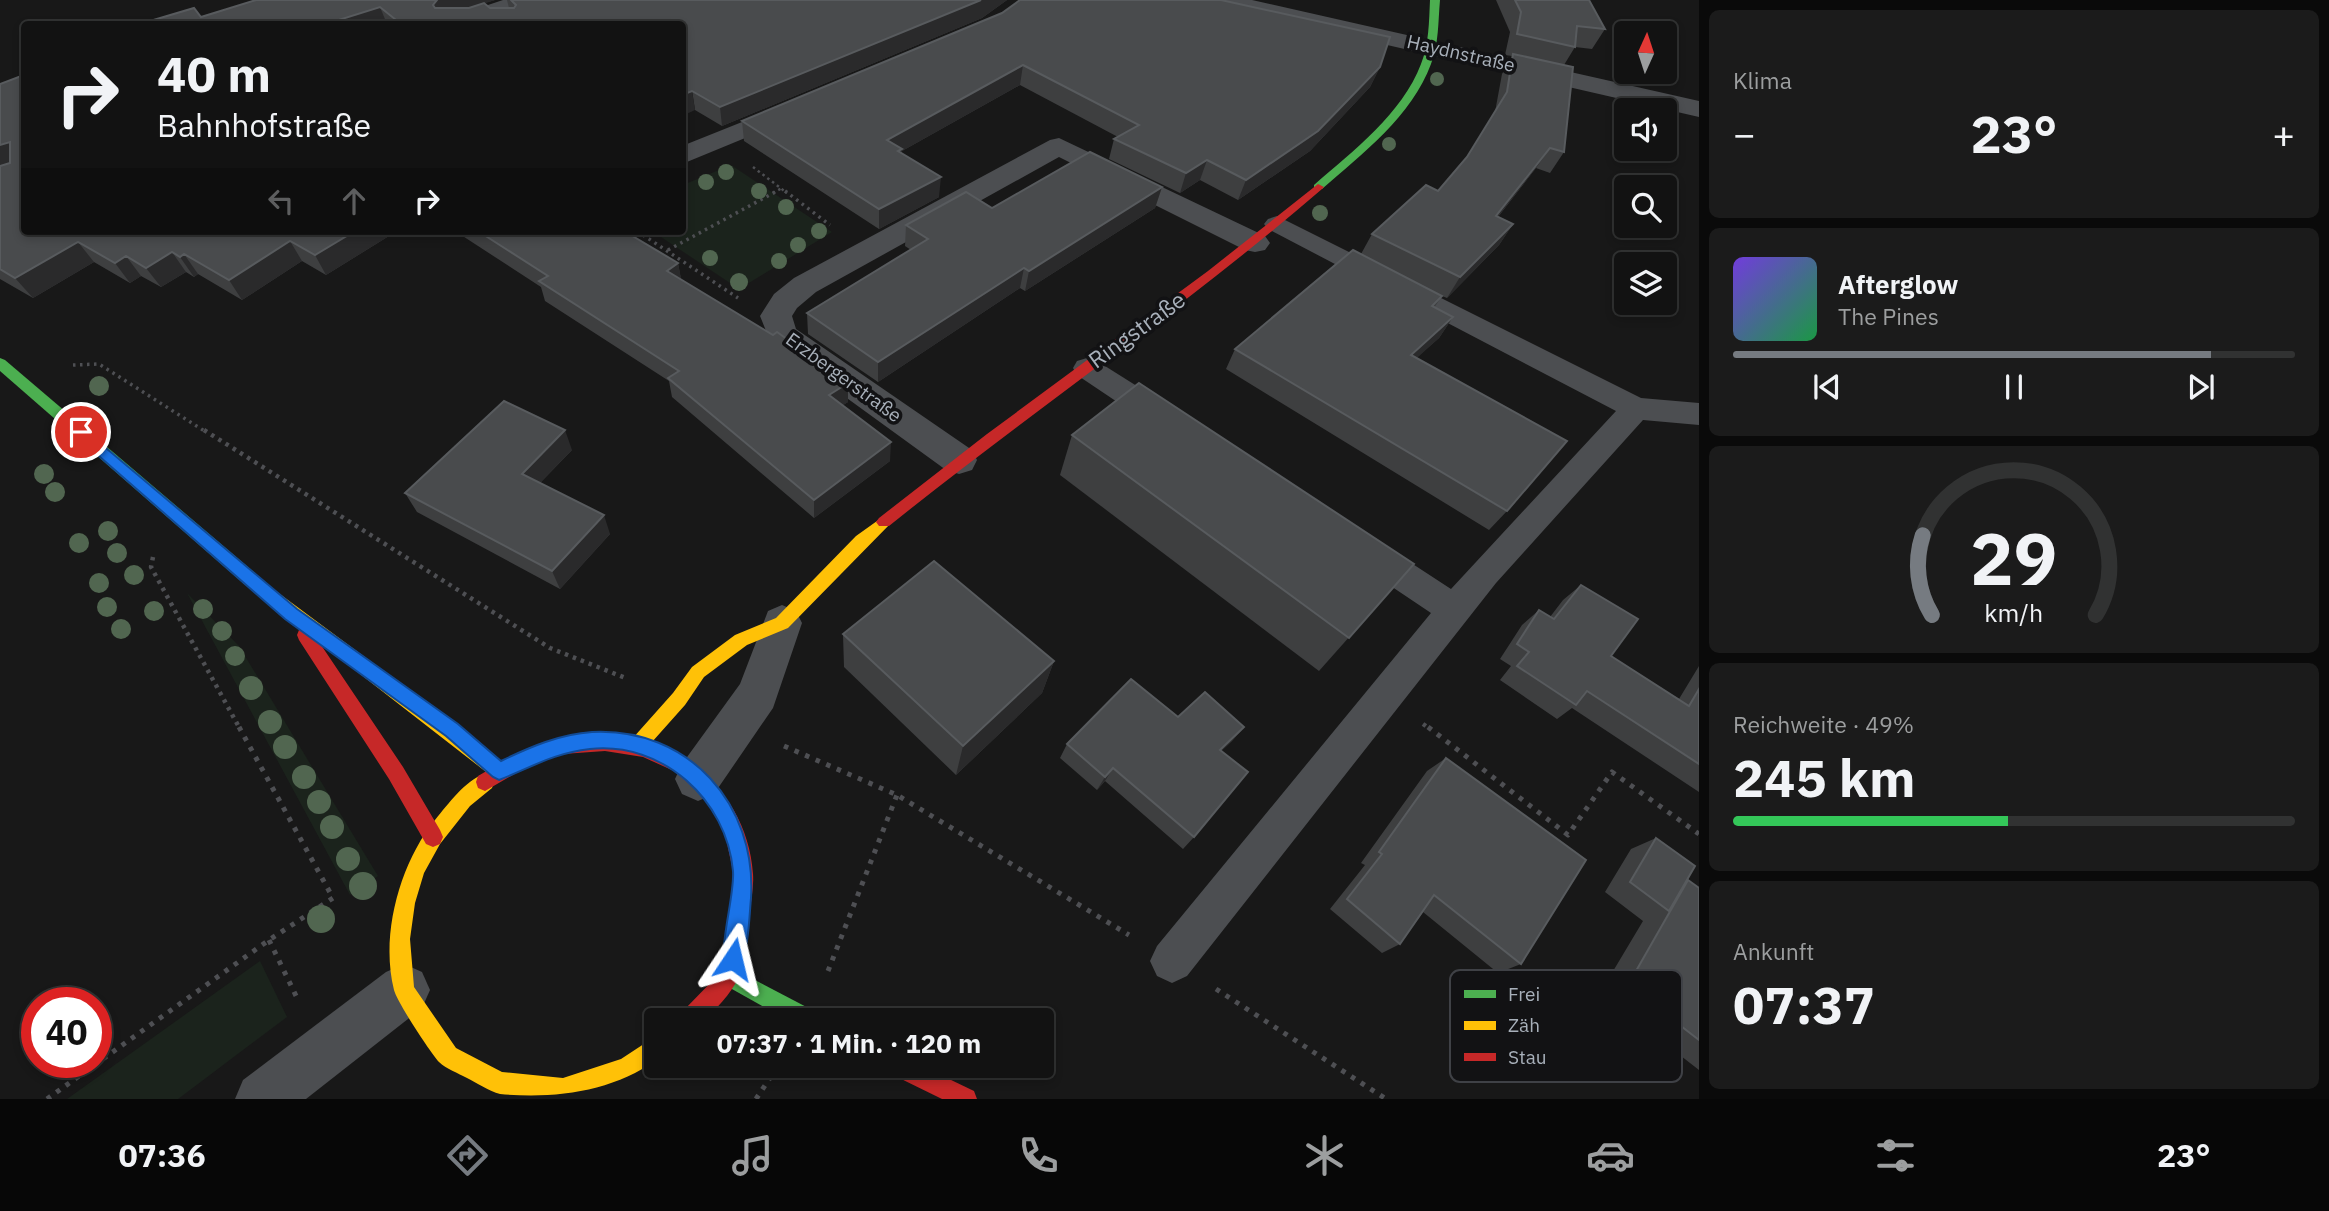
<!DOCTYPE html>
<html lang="de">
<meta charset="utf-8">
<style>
body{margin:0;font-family:"IBM Plex Sans",sans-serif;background:#1b1b1b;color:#f1f3f6;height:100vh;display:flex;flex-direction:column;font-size:26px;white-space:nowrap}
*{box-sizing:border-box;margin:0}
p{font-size:23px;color:#9c9e9f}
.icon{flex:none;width:38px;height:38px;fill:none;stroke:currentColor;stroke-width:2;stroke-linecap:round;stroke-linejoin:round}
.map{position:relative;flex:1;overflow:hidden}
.details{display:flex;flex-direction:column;gap:10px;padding:10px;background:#0a0a0a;width:630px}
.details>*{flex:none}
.banner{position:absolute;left:21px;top:21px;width:665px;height:214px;border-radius:7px;box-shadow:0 4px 10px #0003,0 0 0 2px #313232;background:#121212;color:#f1f3f6;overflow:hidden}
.needle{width:46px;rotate:3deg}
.buttons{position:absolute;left:1614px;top:21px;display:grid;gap:14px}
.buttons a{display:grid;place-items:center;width:63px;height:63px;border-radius:7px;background:#121212;box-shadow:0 4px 10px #0003,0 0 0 2px #313232;font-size:35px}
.speed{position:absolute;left:21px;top:987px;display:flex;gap:14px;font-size:35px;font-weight:700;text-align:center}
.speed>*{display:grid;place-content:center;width:91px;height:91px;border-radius:50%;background:#121212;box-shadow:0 4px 10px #0003,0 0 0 2px #313232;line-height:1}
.speed .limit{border:10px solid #d22;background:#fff;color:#111}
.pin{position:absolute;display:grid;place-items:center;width:60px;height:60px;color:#fff;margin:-30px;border:4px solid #fff;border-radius:50%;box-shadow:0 2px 7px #0007}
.me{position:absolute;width:77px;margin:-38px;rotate:10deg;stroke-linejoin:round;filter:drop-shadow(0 0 5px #0008)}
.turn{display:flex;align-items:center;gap:24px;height:147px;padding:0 21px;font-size:32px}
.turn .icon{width:91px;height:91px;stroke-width:2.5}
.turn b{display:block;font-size:49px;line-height:60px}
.lanes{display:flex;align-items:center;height:66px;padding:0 21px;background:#0003;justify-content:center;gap:35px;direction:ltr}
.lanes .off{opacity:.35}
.big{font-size:52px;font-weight:700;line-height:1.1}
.details .card{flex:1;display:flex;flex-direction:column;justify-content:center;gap:10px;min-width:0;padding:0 24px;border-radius:10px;background:#1b1b1b}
.details .dial{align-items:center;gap:0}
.dial svg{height:182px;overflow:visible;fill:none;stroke:#313232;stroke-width:7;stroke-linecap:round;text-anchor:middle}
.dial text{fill:#f1f3f6;stroke:none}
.song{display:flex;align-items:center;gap:21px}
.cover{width:84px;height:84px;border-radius:10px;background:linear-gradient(135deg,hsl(260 70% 55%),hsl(140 70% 35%))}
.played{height:7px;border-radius:4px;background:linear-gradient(90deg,#767b81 85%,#313232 85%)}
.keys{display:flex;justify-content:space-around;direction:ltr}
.heat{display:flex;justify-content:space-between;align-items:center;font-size:38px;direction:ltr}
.charge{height:10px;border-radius:5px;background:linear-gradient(90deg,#34c759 49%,#313232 0)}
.trip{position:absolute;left:644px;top:1008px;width:410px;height:70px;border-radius:7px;background:#121212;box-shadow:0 4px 10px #0003,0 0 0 2px #313232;font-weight:700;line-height:70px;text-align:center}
.menu{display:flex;height:112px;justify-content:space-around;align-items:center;background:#070707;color:#9c9e9f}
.menu .icon{width:49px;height:49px}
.menu .current{color:#767b81}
.menu b{font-size:32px;color:#f1f3f6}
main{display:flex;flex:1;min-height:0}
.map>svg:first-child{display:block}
.green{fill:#1b231c}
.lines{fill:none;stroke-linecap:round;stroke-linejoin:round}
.path-far3{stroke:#4e4f53;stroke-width:2.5;stroke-dasharray:2.5 3.5;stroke-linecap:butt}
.path-far2{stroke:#4e4f53;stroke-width:3.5;stroke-dasharray:2.5 4.5;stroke-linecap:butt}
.path-far1{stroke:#4e4f53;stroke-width:4.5;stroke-dasharray:3.5 5;stroke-linecap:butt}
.path{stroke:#4e4f53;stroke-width:5;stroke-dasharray:4.5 7;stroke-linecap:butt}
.lane{fill:#4c4e51;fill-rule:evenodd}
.street{fill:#4c4e51;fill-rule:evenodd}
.fast{fill:#4caf50;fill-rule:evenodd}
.slow{fill:#ffc107;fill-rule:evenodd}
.jam{fill:#c62828;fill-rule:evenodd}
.tree{fill:#516650}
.wall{fill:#3e3f40}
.shaded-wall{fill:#2a2a2b}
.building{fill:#494b4d;stroke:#585b5e;stroke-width:2}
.route{fill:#1a73e8;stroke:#114b97;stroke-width:2}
.labels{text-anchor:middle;stroke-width:7;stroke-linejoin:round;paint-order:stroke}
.far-street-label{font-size:19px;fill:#a8b0ba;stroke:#121214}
.street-label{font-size:23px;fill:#a8b0ba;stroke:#121214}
.key{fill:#121214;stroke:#3f4146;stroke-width:2}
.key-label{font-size:19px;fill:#a8b0ba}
</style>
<main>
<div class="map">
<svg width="1699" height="1099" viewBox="0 0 1699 1099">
<rect width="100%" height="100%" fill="#181818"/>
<g class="green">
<polygon points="731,165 832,232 739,289 652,231 682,231 683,185"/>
<polygon points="187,593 239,646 378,876 350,895"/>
<polygon points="260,961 287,1017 178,1099 67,1099"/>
</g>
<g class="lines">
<g class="path-far3">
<polyline points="753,167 787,193"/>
<polyline points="773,193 782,188"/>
</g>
<g class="path-far2">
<polyline points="785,191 830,225"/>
<polyline points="637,231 738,298"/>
<polyline points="668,250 777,191"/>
<polyline points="73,365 99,364 206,432"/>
</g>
<g class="path-far1">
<polyline points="204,430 550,648 628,679"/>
<polyline points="153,557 151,567 240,729"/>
<polyline points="1423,724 1430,729"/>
</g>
<g class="path">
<polyline points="1428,727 1568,835 1612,772 1699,834"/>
<polyline points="784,746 897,795 1129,935"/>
<polyline points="269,940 299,1002"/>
<polyline points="828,971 897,795"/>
<polyline points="1216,989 1386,1099"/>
<polyline points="47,1099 269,940 333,898 239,727"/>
<polyline points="756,1099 778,1066"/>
</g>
<g class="lane">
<polygon points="1277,216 1641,398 1699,403 1699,425 1643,420 1496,583 1187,976 1172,983 1157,976 1150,961 1157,946 1431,613 1355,562 1350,552 1355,542 1367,538 1379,542 1451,589 1616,411 1268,229 1264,224 1268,219"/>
<polygon points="1087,358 1097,361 1175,410 1179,418 1175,426 1164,429 1153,426 1077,375 1073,368 1077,361"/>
</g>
<g class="street">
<polygon points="503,0 537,0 534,5 475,24 442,24 446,19"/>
<polygon points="1211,0 1252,0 1699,101 1699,117 1222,7 1214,5"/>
<polygon points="790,103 799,106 803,111 799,116 682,164 682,146"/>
<polygon points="1059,138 1265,236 1270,243 1265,250 1255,252 1245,250 1059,157 816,292 797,308 792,316 796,329 972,450 977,460 972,470 959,474 946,470 771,343 760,316 774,294 794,278 1050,140"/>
<polygon points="782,605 796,611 802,623 773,708 714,794 698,801 682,794 675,779 682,764 740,684 768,611"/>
<polygon points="404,964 422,972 430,990 422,1008 306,1099 235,1099 243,1080 386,972"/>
</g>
<g class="fast">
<path d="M 1430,0 L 1440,0 C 1438,22 1439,43 1431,64 C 1412,116 1362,154 1322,189 L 1314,189 L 1314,185 C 1353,151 1402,114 1421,64 C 1429,44 1429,22 1430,0 Z"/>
<polygon points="0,358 5,360 255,573 257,578 255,583 249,585 243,583 0,371"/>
<polygon points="730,967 816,1012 819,1020 787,1020 723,984 720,977 723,970"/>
</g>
<g class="slow">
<polygon points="884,516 889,518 892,522 788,628 747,645 704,677 685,705 644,751 638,753 632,751 629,745 632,739 673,693 692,667 735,635 776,618 856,536"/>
<path d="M 249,571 L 444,716 L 505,765 L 508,771 L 505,777 L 499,780 L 492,777 L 494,782 L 492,788 L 470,806 L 440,844 L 424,873 L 415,903 L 410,939 L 414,987 L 456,1048 L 502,1072 L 563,1078 L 621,1059 L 656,1036 L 656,1060 C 612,1092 554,1099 500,1094 C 489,1091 477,1083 467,1078 C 458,1073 446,1069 439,1062 C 430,1052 397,1002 394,990 C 380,935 400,863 435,820 C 449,803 464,782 485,773 L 490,775 L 243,583 L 241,578 L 243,573 Z"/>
</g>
<g class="jam">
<path d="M 1318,184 L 1324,187 L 1322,189 C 1183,309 1032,411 889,526 L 879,526 L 876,522 L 879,518 L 987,434 L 1208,271 Z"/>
<polygon points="305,628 311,630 403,767 440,830 443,837 440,844 433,847 426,844 389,779 299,640 297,635 299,630"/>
<path d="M 605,734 C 618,736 634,737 647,741 C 706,760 749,811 753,874 C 754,887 751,899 750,912 C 745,967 746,980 705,1020 L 679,1020 L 682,1012 L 721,972 L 732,892 L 733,871 L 724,829 L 704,797 L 674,771 L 643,757 L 605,751 L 563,754 L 528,766 L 485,791 L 478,788 L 476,782 L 478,776 C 526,747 549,738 605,734 Z"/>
<polygon points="888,1066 922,1066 974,1091 977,1099 942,1099 891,1074"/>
</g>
</g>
<g class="tree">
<circle cx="1437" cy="79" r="7"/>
<circle cx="1389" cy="144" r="7"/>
<circle cx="726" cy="172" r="8"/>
<circle cx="706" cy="182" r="8"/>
<circle cx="759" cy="191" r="8"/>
<circle cx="786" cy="207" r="8"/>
<circle cx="1320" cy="213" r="8"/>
<circle cx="819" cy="231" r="8"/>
<circle cx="798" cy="245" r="8"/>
<circle cx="710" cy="258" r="8"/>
<circle cx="779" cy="261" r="8"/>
<circle cx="739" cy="282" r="9"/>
<circle cx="99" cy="386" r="10"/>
<circle cx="44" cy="474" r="10"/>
<circle cx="55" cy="492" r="10"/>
<circle cx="108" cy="531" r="10"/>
<circle cx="79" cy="543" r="10"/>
<circle cx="117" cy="553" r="10"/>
<circle cx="134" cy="575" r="10"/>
<circle cx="99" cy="583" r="10"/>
<circle cx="107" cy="607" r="10"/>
<circle cx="203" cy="609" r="10"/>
<circle cx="154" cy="611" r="10"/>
<circle cx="121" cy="629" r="10"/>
<circle cx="222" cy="631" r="10"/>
<circle cx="235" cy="656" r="10"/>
<circle cx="251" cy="688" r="12"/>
<circle cx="270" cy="722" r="12"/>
<circle cx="285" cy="747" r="12"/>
<circle cx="304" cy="777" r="12"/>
<circle cx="319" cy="802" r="12"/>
<circle cx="332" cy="827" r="12"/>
<circle cx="348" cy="859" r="12"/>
<circle cx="363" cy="886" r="14"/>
<circle cx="321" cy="919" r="14"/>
</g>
<g class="wall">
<polygon points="256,0 495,0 484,3 490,8 509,8 507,0 1007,0 982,18 722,126 695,110 682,24 140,24 201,17"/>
<polygon points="1496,0 1589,0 1605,29 1592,49 1575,47 1564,65 1564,152 1550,173 1536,168 1498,217 1513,224 1499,245 1447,298 1442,296 1434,308 1453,317 1439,338 1416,358 1507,511 1489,530 1226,369 1235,349 1361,254 1372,234 1438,191 1467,157 1495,112 1502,74 1512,56 1505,55 1510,32"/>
<polygon points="1002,13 1380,67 1370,87 1310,151 1238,200 1200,180 1180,193 1109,159 1114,139 1118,137 1020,85 902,151 902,153 939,197 879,229 744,141 742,121"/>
<polygon points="0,84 397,231 326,275 302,261 242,300 198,274 194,277 186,272 161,287 141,276 130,283 94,262 33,298 0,279"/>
<polygon points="1162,187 1155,208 1025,291 1020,288 878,382 808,334 807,313 911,250 905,246 906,225"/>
<polygon points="455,231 624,231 678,263 681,280 848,383 848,402 843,405 890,461 814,518 672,397 669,381 545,301 541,287"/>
<polygon points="1072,435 1414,564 1319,671 1060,475"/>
<polygon points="572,450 540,483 610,534 560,589 417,512 405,493"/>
<polygon points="1581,585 1611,656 1679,699 1699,666 1699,792 1572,708 1557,719 1500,680 1511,666 1500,659 1522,625 1539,610 1550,617 1563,600"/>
<polygon points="843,634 1054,661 1042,693 956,775 844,667"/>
<polygon points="1178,717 1244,727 1232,741 1221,751 1194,837 1183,849 1105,781 1097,790 1060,758 1067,744"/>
<polygon points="1446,758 1521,964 1498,973 1423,912 1400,944 1382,953 1330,909 1365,865 1361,863 1427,771"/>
<polygon points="1656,838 1687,880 1699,888 1699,1070 1600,993 1643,921 1605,892 1631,849"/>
</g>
<g class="shaded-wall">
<polygon points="437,0 495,0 445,17 433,5"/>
<polygon points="981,0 1007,0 982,18 722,126 720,107"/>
<polygon points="380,7 387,24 326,24"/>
<polygon points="1023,65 1020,85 902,151 901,168 887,140"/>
<polygon points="1380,67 1370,87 1310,151 1238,200 1246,180"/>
<polygon points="692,91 695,110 682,116 682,95"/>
<polygon points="10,142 24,161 0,169 0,145"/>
<polygon points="1550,148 1536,168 1482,237 1496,216"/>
<polygon points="1207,160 1200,180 1180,193 1186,173"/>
<polygon points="941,177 939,197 879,229 879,209"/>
<polygon points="1162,187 1155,208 1025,291 1029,271"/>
<polygon points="1513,224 1499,245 1447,298 1460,277"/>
<polygon points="355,231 397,231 326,275 315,255"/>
<polygon points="290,241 302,261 242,300 229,280"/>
<polygon points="78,242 94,262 33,298 15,278"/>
<polygon points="172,252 186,272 161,287 146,268"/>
<polygon points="184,254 198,274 194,277 180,257"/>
<polygon points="126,256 141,276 130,283 115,263"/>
<polygon points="678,263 682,283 667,271"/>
<polygon points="1024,268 1020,288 878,382 878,362"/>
<polygon points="1453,317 1439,338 1397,376 1411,355"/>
<polygon points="848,383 848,402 829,414 829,395"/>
<polygon points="565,430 572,450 530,493 522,474"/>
<polygon points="891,442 890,461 814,518 814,500"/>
<polygon points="604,515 610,534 560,589 552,571"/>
<polygon points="1054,661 1042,693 956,775 963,746"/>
<polygon points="1244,727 1232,741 1208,764 1220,750"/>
<polygon points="1113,768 1105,781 1097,790 1105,777"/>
</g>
<g class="building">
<polygon points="256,0 437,0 433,5 435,8 469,8 484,3 490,8 514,8 516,5 511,0 981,0 720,107 692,91 682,95 682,24 401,24 380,7 326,24 140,24 194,8 201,17"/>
<polygon points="1020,0 1221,0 1390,37 1380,67 1318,131 1246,180 1207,160 1186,173 1114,139 1139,125 1023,65 887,140 902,149 898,151 941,177 879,209 742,121 1002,13"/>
<polygon points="1515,0 1589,0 1605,29 1577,26 1575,47 1517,34 1521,12"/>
<polygon points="1513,54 1573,67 1564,152 1550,148 1496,216 1513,224 1460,277 1372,234 1426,185 1438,191 1467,157 1507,92"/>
<polygon points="24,75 24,231 355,231 315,255 290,241 229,280 184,254 180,257 172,252 146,268 126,256 115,263 78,242 15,278 0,269 0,166 10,163 10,142 0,145 0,84"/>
<polygon points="1090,152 1162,187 1029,271 1024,268 878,362 807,313 928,239 906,225 966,192 992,208"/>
<polygon points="478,231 624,231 678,263 667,271 773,335 777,332 848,383 829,395 891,442 814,500 668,378 679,371 539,281 548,276"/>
<polygon points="1353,250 1442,296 1432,306 1453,317 1411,355 1567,441 1507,511 1235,349"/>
<polygon points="1139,383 1414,564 1349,638 1072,435"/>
<polygon points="504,401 565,430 522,474 604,515 552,571 405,493"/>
<polygon points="934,561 1054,661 963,746 843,634"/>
<polygon points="1581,585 1638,619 1611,656 1689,706 1699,689 1699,764 1587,691 1576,705 1517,666 1529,652 1517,644 1539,610 1554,619"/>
<polygon points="1131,679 1178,717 1205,692 1244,727 1220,750 1248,772 1194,837 1113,768 1105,777 1067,744"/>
<polygon points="1446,758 1586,860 1521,964 1434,895 1400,944 1347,899 1382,854 1379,852"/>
<polygon points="1656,838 1695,866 1669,911 1630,882"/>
<polygon points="1688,880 1699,888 1699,1040 1628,985"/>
</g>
<path class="route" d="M 81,427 L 297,609 L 458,724 L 501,761 C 530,747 560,734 592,732 C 689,727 757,805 751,898 C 749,920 749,945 740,966 L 733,969 L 726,966 C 718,948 735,895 733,871 C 727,800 662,741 590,749 C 554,753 532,767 499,780 L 493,777 L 446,736 L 285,619 L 76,436 L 73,432 Z"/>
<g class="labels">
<g class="far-street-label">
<text transform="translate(1461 53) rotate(13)" y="7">Haydnstraße</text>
<text transform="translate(844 377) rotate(36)" y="7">Erzbergerstraße</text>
</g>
<g class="street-label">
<text transform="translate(1137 330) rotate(-36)" y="8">Ringstraße</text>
</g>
</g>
<rect x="1450" y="970" width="232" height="112" rx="10" class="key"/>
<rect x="1464" y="990" width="32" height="8" fill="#4caf50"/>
<rect x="1464" y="1021" width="32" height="9" fill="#ffc107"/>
<rect x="1464" y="1053" width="32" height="8" fill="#c62828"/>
<g class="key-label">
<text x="1508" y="1001">Frei</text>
<text x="1508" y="1032">Zäh</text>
<text x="1508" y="1064">Stau</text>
</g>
</svg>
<div class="buttons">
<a><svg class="needle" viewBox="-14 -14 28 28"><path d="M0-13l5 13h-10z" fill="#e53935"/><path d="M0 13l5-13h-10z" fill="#9c9e9f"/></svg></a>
<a><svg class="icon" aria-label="sound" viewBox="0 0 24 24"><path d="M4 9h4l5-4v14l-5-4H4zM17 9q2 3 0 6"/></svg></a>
<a><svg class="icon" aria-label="search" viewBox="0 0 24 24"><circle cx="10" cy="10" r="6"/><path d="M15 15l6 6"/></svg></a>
<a><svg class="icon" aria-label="layers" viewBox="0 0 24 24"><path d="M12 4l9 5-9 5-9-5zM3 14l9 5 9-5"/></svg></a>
</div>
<div class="speed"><div class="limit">40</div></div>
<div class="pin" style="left:81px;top:432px;background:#d93025"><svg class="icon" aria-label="arrive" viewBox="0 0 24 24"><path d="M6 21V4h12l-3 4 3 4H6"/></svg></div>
<svg class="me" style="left:733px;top:959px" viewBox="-20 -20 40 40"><path d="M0-17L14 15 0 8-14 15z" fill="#1a73e8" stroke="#fff" stroke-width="4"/></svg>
<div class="trip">07:37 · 1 Min. · 120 m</div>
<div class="banner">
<div class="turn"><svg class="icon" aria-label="right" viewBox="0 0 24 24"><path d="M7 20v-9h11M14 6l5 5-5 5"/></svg><div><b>40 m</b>Bahnhofstraße</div></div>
<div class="lanes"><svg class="icon off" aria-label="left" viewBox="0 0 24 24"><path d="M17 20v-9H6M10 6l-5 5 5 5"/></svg><svg class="icon off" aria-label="ahead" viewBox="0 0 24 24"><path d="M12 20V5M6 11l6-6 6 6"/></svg><svg class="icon" aria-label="right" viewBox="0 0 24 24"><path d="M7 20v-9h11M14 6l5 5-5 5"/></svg></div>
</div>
</div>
<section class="details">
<div class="card"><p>Klima</p>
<div class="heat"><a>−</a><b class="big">23°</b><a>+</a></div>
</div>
<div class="card">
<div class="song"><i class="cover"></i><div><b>Afterglow</b><p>The Pines</p></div></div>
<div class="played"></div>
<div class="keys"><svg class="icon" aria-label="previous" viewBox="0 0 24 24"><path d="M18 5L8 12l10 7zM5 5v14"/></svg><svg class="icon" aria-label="pause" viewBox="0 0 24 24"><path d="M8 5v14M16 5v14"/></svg><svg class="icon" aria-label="next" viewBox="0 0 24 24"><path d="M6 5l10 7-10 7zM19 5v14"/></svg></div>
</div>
<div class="card dial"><svg viewBox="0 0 100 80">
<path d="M14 69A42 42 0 1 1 86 69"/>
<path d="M14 69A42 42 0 0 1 10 34" stroke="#767b81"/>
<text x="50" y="56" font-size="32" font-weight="700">29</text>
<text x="50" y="72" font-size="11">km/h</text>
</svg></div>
<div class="card"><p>Reichweite · 49%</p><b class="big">245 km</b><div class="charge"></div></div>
<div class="card"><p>Ankunft</p><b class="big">07:37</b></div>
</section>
</main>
<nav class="menu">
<b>07:36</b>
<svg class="icon current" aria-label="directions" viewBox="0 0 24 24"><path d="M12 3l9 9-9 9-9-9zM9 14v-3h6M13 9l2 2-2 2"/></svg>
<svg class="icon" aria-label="music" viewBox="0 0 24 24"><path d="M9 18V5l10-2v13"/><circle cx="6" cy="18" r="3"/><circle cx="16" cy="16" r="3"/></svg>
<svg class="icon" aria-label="phone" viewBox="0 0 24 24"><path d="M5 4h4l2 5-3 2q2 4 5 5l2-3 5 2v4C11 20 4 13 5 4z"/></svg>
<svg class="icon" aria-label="climate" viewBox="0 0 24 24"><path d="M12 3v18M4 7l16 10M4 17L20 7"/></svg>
<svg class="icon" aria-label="car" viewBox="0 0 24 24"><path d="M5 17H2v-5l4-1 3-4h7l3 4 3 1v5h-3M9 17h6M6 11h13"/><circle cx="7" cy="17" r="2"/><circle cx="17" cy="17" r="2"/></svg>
<svg class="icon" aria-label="filters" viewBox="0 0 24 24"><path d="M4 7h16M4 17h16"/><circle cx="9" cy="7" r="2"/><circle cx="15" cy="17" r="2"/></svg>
<b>23°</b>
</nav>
